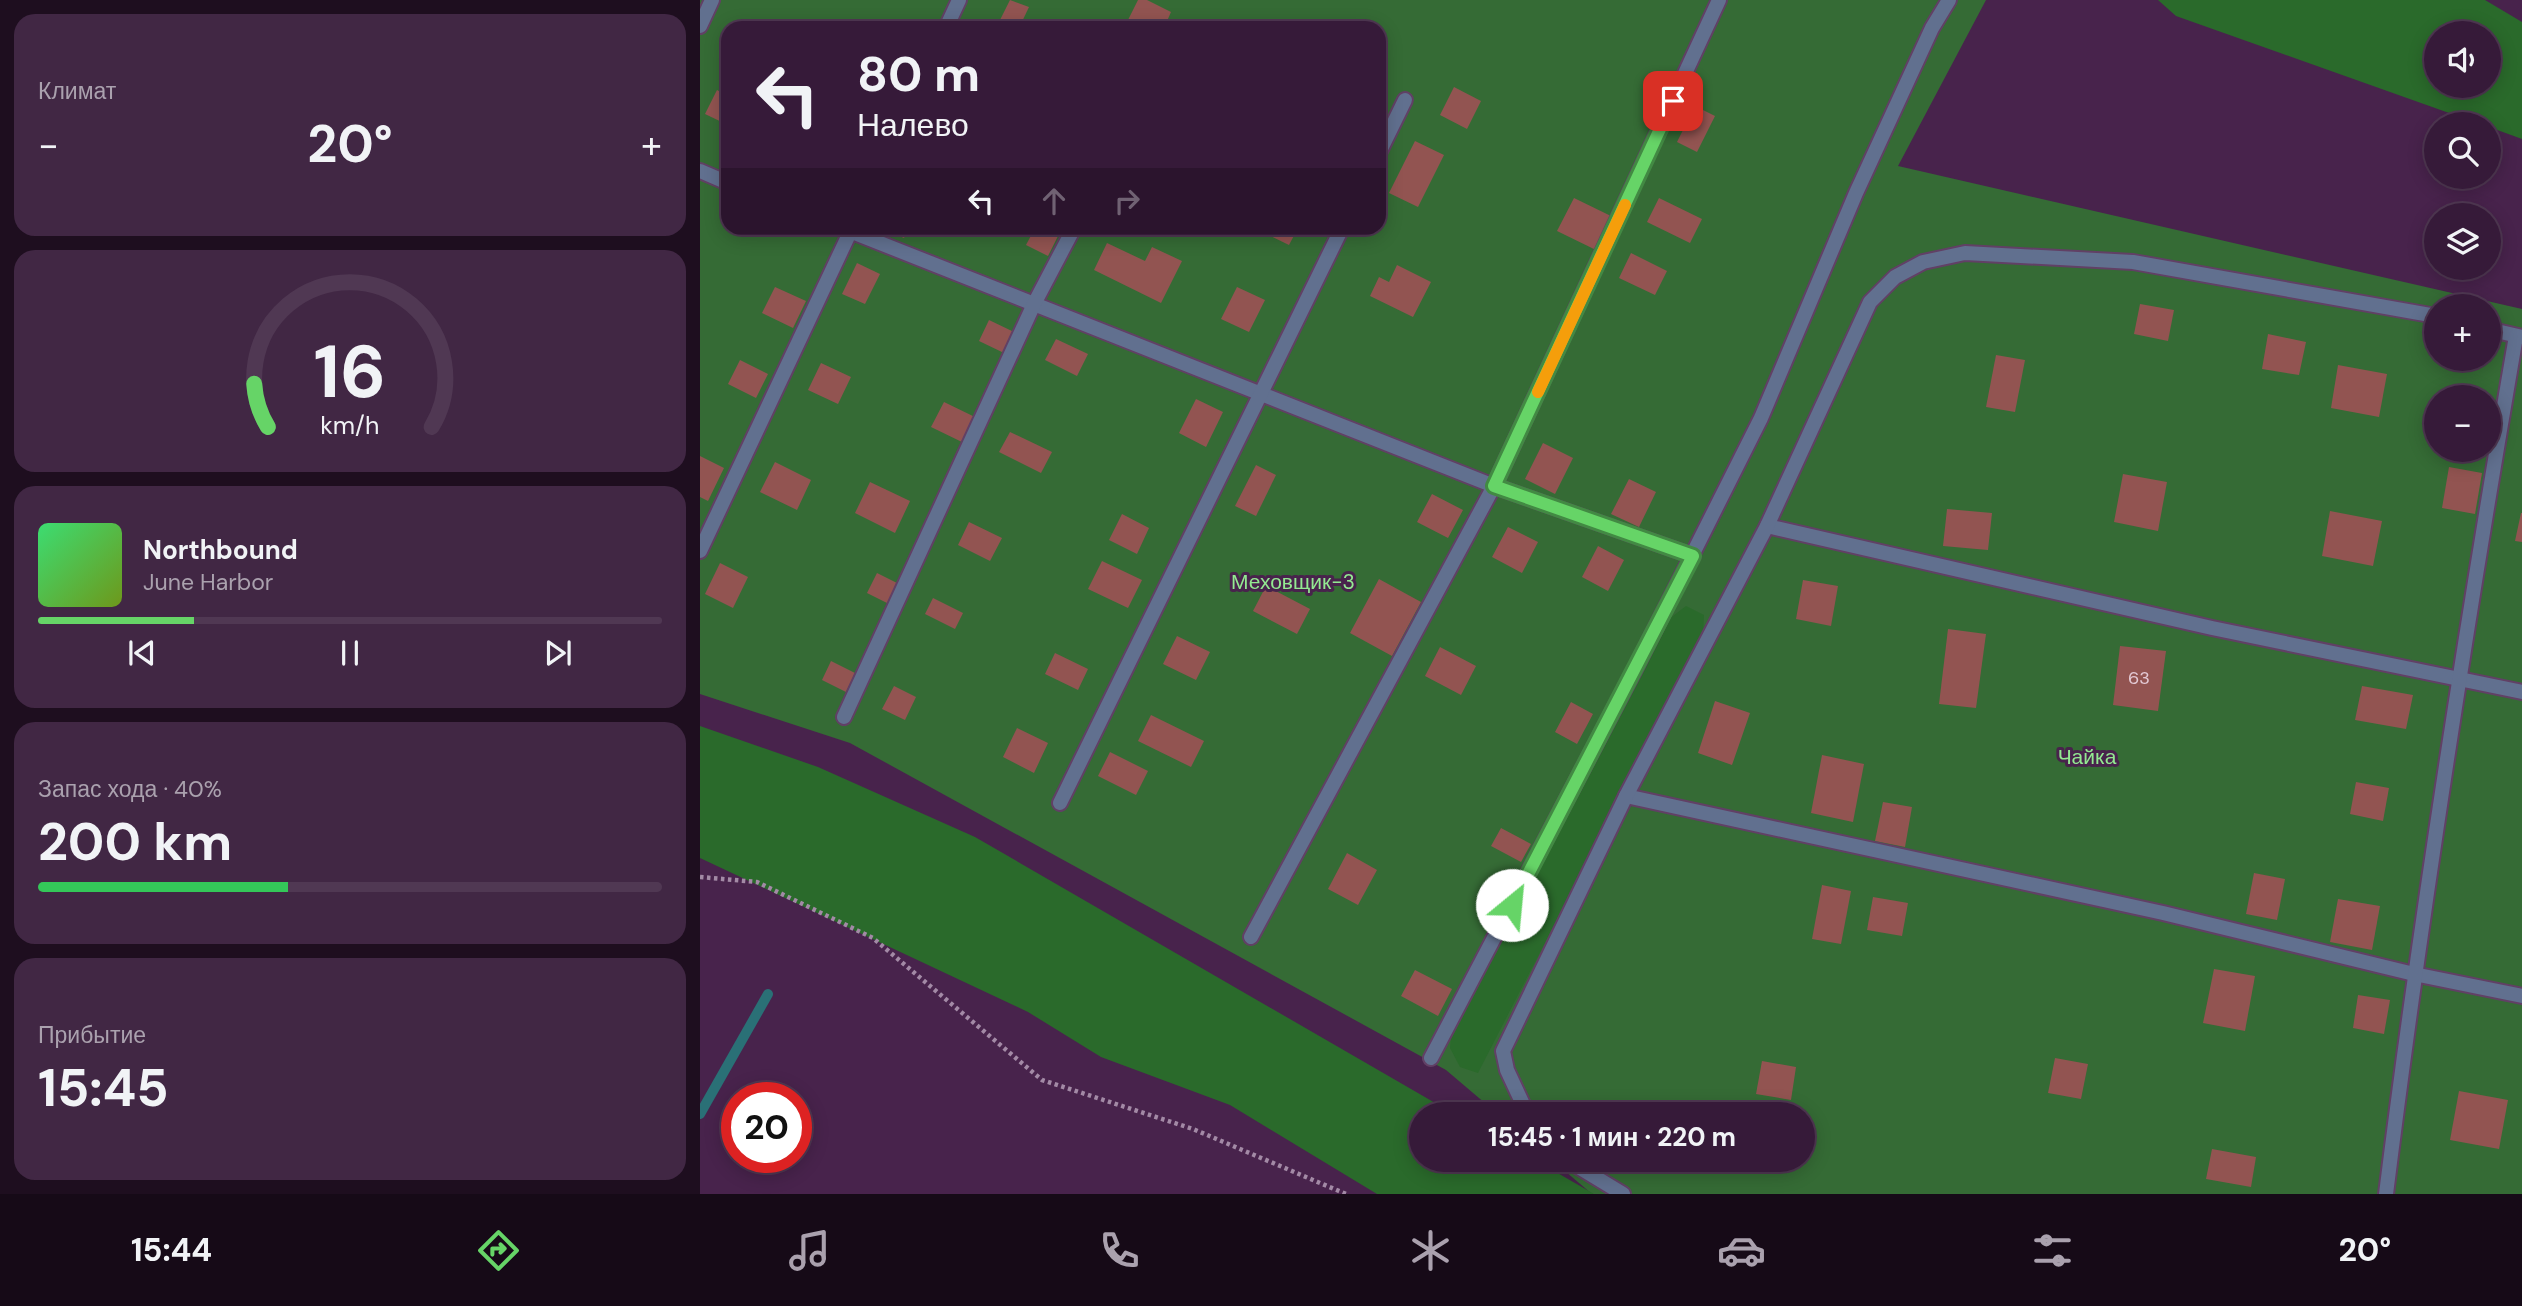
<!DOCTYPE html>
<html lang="ru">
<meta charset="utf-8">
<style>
body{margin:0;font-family:"DM Sans",sans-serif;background:#412744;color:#f1f3f6;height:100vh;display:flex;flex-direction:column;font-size:26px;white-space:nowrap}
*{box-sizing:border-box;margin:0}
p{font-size:23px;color:#aaa1ae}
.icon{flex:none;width:38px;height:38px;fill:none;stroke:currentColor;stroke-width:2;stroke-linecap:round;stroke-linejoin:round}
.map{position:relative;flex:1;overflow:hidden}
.drawer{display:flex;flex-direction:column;gap:14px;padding:14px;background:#1e0e1f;width:700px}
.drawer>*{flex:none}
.banner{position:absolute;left:21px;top:21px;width:665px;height:214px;border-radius:21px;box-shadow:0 4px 18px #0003,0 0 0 2px #503853;background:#361a39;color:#f1f3f6;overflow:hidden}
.tools{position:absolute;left:1724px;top:21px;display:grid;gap:14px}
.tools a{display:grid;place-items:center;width:77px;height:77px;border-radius:50%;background:#361a39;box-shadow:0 4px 18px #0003,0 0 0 2px #503853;font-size:35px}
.speed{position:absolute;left:21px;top:1082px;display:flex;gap:14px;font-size:35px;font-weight:700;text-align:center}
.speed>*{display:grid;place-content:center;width:91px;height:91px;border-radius:50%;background:#361a39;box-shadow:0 4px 18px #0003,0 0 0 2px #503853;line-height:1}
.speed .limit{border:10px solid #d22;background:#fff;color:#111}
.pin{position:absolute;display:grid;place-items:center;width:60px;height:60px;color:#fff;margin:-30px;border-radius:14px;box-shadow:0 4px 10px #0006}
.me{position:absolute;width:77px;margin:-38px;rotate:28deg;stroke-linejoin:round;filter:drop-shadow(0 0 5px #0008)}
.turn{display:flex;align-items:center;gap:24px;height:147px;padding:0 21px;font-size:32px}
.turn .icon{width:91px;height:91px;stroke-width:2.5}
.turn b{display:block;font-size:49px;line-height:60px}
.lanes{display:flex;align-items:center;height:66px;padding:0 21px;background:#0003;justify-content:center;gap:35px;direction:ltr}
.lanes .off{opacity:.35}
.big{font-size:52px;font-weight:700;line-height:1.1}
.drawer .tile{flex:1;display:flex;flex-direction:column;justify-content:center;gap:10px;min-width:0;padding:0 24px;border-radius:21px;background:#412744}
.drawer .dial{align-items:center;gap:0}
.dial svg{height:182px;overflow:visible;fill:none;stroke:#503853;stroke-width:7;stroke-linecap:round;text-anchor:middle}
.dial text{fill:#f1f3f6;stroke:none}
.song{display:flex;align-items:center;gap:21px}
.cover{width:84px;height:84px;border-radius:10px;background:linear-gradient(135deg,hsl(140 70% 55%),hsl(80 70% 35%))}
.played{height:7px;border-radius:4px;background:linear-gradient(90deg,#66d467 25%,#503853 25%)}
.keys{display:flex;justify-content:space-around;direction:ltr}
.heat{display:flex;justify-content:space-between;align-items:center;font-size:38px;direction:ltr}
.charge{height:10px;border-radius:5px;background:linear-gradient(90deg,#34c759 40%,#503853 0)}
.trip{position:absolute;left:709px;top:1102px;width:406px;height:70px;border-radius:35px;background:#361a39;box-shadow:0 4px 18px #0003,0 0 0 2px #503853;font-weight:700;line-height:70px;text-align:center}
.tabs{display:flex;height:112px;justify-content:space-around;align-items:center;background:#160a17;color:#aaa1ae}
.tabs .icon{width:49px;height:49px}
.tabs .current{color:#66d467}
.tabs b{font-size:32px;color:#f1f3f6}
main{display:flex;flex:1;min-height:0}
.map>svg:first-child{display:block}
.green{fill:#356b35;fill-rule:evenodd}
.forest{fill:#2a6a2b;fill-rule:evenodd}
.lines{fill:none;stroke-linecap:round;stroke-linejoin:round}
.stream{stroke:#2a7076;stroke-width:10}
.building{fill:#925451}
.service-casing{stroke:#614065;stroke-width:18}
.path{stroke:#a38aa6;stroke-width:4.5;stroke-dasharray:3.5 3.5;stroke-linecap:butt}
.service{stroke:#61708f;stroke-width:14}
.route-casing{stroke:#428a43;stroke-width:18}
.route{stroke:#66d467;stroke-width:12}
.slow{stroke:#f59e0b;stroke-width:12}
.labels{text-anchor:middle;stroke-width:6;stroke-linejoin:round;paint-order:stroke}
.number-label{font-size:18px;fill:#e3c9d4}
.park-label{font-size:21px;fill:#93e991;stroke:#48234c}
</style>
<main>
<section class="drawer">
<div class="tile"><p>Климат</p>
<div class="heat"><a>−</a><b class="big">20°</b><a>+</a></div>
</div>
<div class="tile dial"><svg viewBox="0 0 100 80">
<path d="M14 69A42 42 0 1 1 86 69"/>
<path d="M14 69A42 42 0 0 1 8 50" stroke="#66d467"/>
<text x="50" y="56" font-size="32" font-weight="700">16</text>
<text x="50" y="72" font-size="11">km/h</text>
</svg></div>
<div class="tile">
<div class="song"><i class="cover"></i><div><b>Northbound</b><p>June Harbor</p></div></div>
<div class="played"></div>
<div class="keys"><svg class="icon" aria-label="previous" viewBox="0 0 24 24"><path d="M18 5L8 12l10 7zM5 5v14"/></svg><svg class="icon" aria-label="pause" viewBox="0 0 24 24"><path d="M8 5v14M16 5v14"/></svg><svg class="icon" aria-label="next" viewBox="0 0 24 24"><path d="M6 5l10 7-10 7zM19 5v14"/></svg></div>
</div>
<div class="tile"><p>Запас хода · 40%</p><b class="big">200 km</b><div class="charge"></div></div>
<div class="tile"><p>Прибытие</p><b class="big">15:45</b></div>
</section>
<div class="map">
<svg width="1822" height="1194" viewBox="0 0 1822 1194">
<rect width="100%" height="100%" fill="#48234c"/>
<path class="green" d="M 0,0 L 1286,0 L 1198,166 L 1822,309 L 1822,1194 L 892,1194 L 852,1160 L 1102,1160 L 1102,1115 L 799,1115 L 746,1070 L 150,743 L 0,694 ZM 28,28 L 679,28 L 679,228 L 28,228 ZM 1736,306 L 1788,306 L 1788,359 L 1736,359 ZM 1736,397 L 1788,397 L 1788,450 L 1736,450 Z"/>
<g class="forest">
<path d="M 1458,0 L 1785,0 L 1822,22 L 1822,139 L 1789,127 L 1788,124 L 1780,124 L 1476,16 ZM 1736,33 L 1788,33 L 1788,86 L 1736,86 Z"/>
<polygon points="986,606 1004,615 1003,635 778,1073 760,1067 750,1048 752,1028 969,619"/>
<polygon points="0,726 118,767 275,837 756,1115 721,1115 721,1160 835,1160 894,1194 677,1194 530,1105 401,1057 328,1012 0,858"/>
</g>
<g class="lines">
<polyline class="stream" points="0,1114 68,994"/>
</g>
<g class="building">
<polygon points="310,0 329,7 319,28 296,28"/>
<polygon points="438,0 447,0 471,12 464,28 424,28"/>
<polygon points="754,87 781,101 767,129 740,115"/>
<polygon points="17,90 28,96 28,125 5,114"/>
<polygon points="995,106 1015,116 997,152 977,142"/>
<polygon points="715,141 744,155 718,207 689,193"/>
<polygon points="874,198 913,217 896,250 857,231"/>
<polygon points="959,198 1002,219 990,243 947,222"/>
<polygon points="181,228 209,228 204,238"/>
<polygon points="335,228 362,228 348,256 326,245"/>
<polygon points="562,228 598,228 589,245 560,231"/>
<polygon points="407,243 445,261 452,247 482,261 461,303 394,270"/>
<polygon points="931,253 967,271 955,295 919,278"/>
<polygon points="157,263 180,274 165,304 142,294"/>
<polygon points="697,265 731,282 713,317 670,296 679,277 689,282"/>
<polygon points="75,287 106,301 93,328 62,313"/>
<polygon points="537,287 565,300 549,332 521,319"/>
<polygon points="1440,304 1474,310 1468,341 1434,334"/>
<polygon points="289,320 314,332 304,353 279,341"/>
<polygon points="1568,334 1606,342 1599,375 1562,369"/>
<polygon points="356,339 388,354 377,376 345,360"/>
<polygon points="1296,355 1325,360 1315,412 1286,407"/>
<polygon points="40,360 68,374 56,398 28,384"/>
<polygon points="121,363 151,377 138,404 108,390"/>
<polygon points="1638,365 1687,374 1679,417 1631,408"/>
<polygon points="496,399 523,412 506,447 479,433"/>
<polygon points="244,402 277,418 264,443 231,427"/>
<polygon points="310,432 352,452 341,473 299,452"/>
<polygon points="843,443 873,458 855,494 825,479"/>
<polygon points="0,456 24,468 8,501 0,497"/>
<polygon points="75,462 111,480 97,510 60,492"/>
<polygon points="556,465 576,475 556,516 535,506"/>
<polygon points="1749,467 1782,473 1775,514 1742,508"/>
<polygon points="1423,474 1467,482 1458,531 1414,522"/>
<polygon points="929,479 956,492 939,527 911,514"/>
<polygon points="170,482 210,501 195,533 155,513"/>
<polygon points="732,494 763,510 748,538 717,522"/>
<polygon points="1247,509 1292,513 1288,550 1243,546"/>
<polygon points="1630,511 1682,521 1673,566 1622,556"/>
<polygon points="1821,513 1822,513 1822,542 1815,541"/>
<polygon points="422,514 449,528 437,554 409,540"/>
<polygon points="269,522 302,538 290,561 258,545"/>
<polygon points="808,527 838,542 822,573 792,557"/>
<polygon points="898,546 924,560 908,591 882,577"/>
<polygon points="402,561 442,580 428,608 388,589"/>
<polygon points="20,563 48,577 33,608 5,594"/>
<polygon points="177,573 199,584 189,604 167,593"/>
<polygon points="679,579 721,602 692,656 650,633"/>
<polygon points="1103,580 1138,586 1131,626 1096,619"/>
<polygon points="566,586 610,609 597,634 553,611"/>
<polygon points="233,598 263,613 255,629 225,614"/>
<polygon points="1248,629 1286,634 1276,708 1239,704"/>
<polygon points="477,636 510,652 496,680 463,664"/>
<polygon points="1420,646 1466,651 1458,711 1413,705"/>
<polygon points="740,647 776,666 761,695 725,676"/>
<polygon points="355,653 388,669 378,690 345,674"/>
<polygon points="131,661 155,673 146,692 122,680"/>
<polygon points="194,686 216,697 205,720 182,709"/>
<polygon points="1662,686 1713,695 1706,729 1655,720"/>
<polygon points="1015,701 1050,713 1032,765 998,753"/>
<polygon points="871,702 893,714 877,744 855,732"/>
<polygon points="451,715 504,741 491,767 438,741"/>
<polygon points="317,728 348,743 334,773 303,757"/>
<polygon points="410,752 448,771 436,795 398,776"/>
<polygon points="1122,755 1164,764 1153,822 1111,813"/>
<polygon points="1656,782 1689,788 1683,821 1650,814"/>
<polygon points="1183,802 1212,807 1205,847 1175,841"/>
<polygon points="801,828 831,844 821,862 791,846"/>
<polygon points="647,853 677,870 658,905 628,889"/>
<polygon points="1554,873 1585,879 1577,920 1546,914"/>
<polygon points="1122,885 1151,891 1141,944 1112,939"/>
<polygon points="1173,897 1208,903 1202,936 1167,930"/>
<polygon points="1638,899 1680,906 1672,950 1630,942"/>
<polygon points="1514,969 1555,976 1545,1031 1503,1023"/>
<polygon points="715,970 752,989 738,1016 701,996"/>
<polygon points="1658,995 1690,1000 1684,1034 1653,1028"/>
<polygon points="1355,1058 1388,1064 1381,1099 1348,1093"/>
<polygon points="1062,1061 1096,1067 1091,1100 1056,1094"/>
<polygon points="1759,1091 1808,1100 1799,1149 1750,1140"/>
<polygon points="1512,1149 1556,1157 1551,1187 1506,1179"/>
<polygon points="938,1160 959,1160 957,1172 936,1168"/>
</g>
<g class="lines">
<defs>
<g id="service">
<polyline points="0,26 12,0"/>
<polyline points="246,28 259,0"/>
<polyline points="679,153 705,100"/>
<polyline points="0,171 28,183"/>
<polyline points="142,228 794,486 993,556"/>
<polyline points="1788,329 1822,337"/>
<polyline points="1067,526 1512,628 1822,692"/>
<polyline points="0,551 152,228"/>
<polyline points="144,717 334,304 374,228"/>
<polyline points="926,796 1463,913 1714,974 1822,996"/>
<polyline points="360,803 642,228"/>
<polyline points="551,937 794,486 1019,0"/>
<polyline points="731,1058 934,671 1061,418 1156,193 1232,28 1249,0"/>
<polyline points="828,1115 807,1070 803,1051 926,796 1067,526 1170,302 1195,277 1223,262 1265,253 1433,262 1736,316"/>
<polyline points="867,1160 923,1194"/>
<path d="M 1686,1194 C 1722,907 1767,621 1816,336"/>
</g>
</defs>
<use href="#service" class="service-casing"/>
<polyline class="path" points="0,877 57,882 173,938 342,1080 493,1129 646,1194"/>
<use href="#service" class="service"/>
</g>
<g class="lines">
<defs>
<polyline id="route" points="812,905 993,556 794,486 973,101"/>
</defs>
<use href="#route" class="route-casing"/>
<use href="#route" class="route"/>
<polyline class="slow" points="838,392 925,205"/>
</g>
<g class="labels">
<g class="number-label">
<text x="1439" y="684">63</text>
</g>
<g class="park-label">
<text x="593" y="589">Меховщик-3</text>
<text x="1387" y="764">Чайка</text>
</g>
</g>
</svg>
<div class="tools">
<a><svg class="icon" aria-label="sound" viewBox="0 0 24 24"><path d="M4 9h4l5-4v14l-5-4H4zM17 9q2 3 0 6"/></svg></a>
<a><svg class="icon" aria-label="search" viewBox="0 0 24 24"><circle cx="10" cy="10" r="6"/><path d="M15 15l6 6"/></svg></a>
<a><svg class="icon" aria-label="layers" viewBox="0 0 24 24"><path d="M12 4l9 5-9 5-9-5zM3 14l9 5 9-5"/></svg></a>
<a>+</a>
<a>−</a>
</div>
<div class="speed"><div class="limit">20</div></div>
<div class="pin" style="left:973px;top:101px;background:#d93025"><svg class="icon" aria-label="arrive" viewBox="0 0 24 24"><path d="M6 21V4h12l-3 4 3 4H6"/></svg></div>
<svg class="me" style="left:812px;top:905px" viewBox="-20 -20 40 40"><circle r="19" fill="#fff"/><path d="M0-13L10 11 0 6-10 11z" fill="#66d467"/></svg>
<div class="trip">15:45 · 1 мин · 220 m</div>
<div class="banner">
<div class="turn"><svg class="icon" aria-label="left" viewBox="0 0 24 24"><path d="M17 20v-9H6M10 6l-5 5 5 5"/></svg><div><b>80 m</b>Налево</div></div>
<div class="lanes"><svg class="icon" aria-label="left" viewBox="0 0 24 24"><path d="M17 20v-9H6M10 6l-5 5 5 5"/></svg><svg class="icon off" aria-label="ahead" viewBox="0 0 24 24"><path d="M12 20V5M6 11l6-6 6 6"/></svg><svg class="icon off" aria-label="right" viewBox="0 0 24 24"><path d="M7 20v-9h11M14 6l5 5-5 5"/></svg></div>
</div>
</div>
</main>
<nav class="tabs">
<b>15:44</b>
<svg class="icon current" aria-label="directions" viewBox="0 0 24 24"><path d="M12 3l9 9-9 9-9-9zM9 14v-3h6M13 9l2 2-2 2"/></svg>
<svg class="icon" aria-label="music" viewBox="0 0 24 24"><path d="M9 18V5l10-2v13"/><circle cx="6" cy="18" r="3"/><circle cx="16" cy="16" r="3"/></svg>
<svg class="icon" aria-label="phone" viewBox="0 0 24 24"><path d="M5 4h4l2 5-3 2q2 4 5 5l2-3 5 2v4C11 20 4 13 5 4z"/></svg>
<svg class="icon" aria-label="climate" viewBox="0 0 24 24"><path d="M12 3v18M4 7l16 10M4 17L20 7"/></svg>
<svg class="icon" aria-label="car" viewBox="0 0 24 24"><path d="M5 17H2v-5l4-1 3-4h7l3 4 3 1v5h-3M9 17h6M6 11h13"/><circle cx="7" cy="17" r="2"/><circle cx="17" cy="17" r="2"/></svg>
<svg class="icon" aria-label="filters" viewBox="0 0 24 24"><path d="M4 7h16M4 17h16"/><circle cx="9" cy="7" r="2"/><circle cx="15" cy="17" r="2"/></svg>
<b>20°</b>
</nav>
